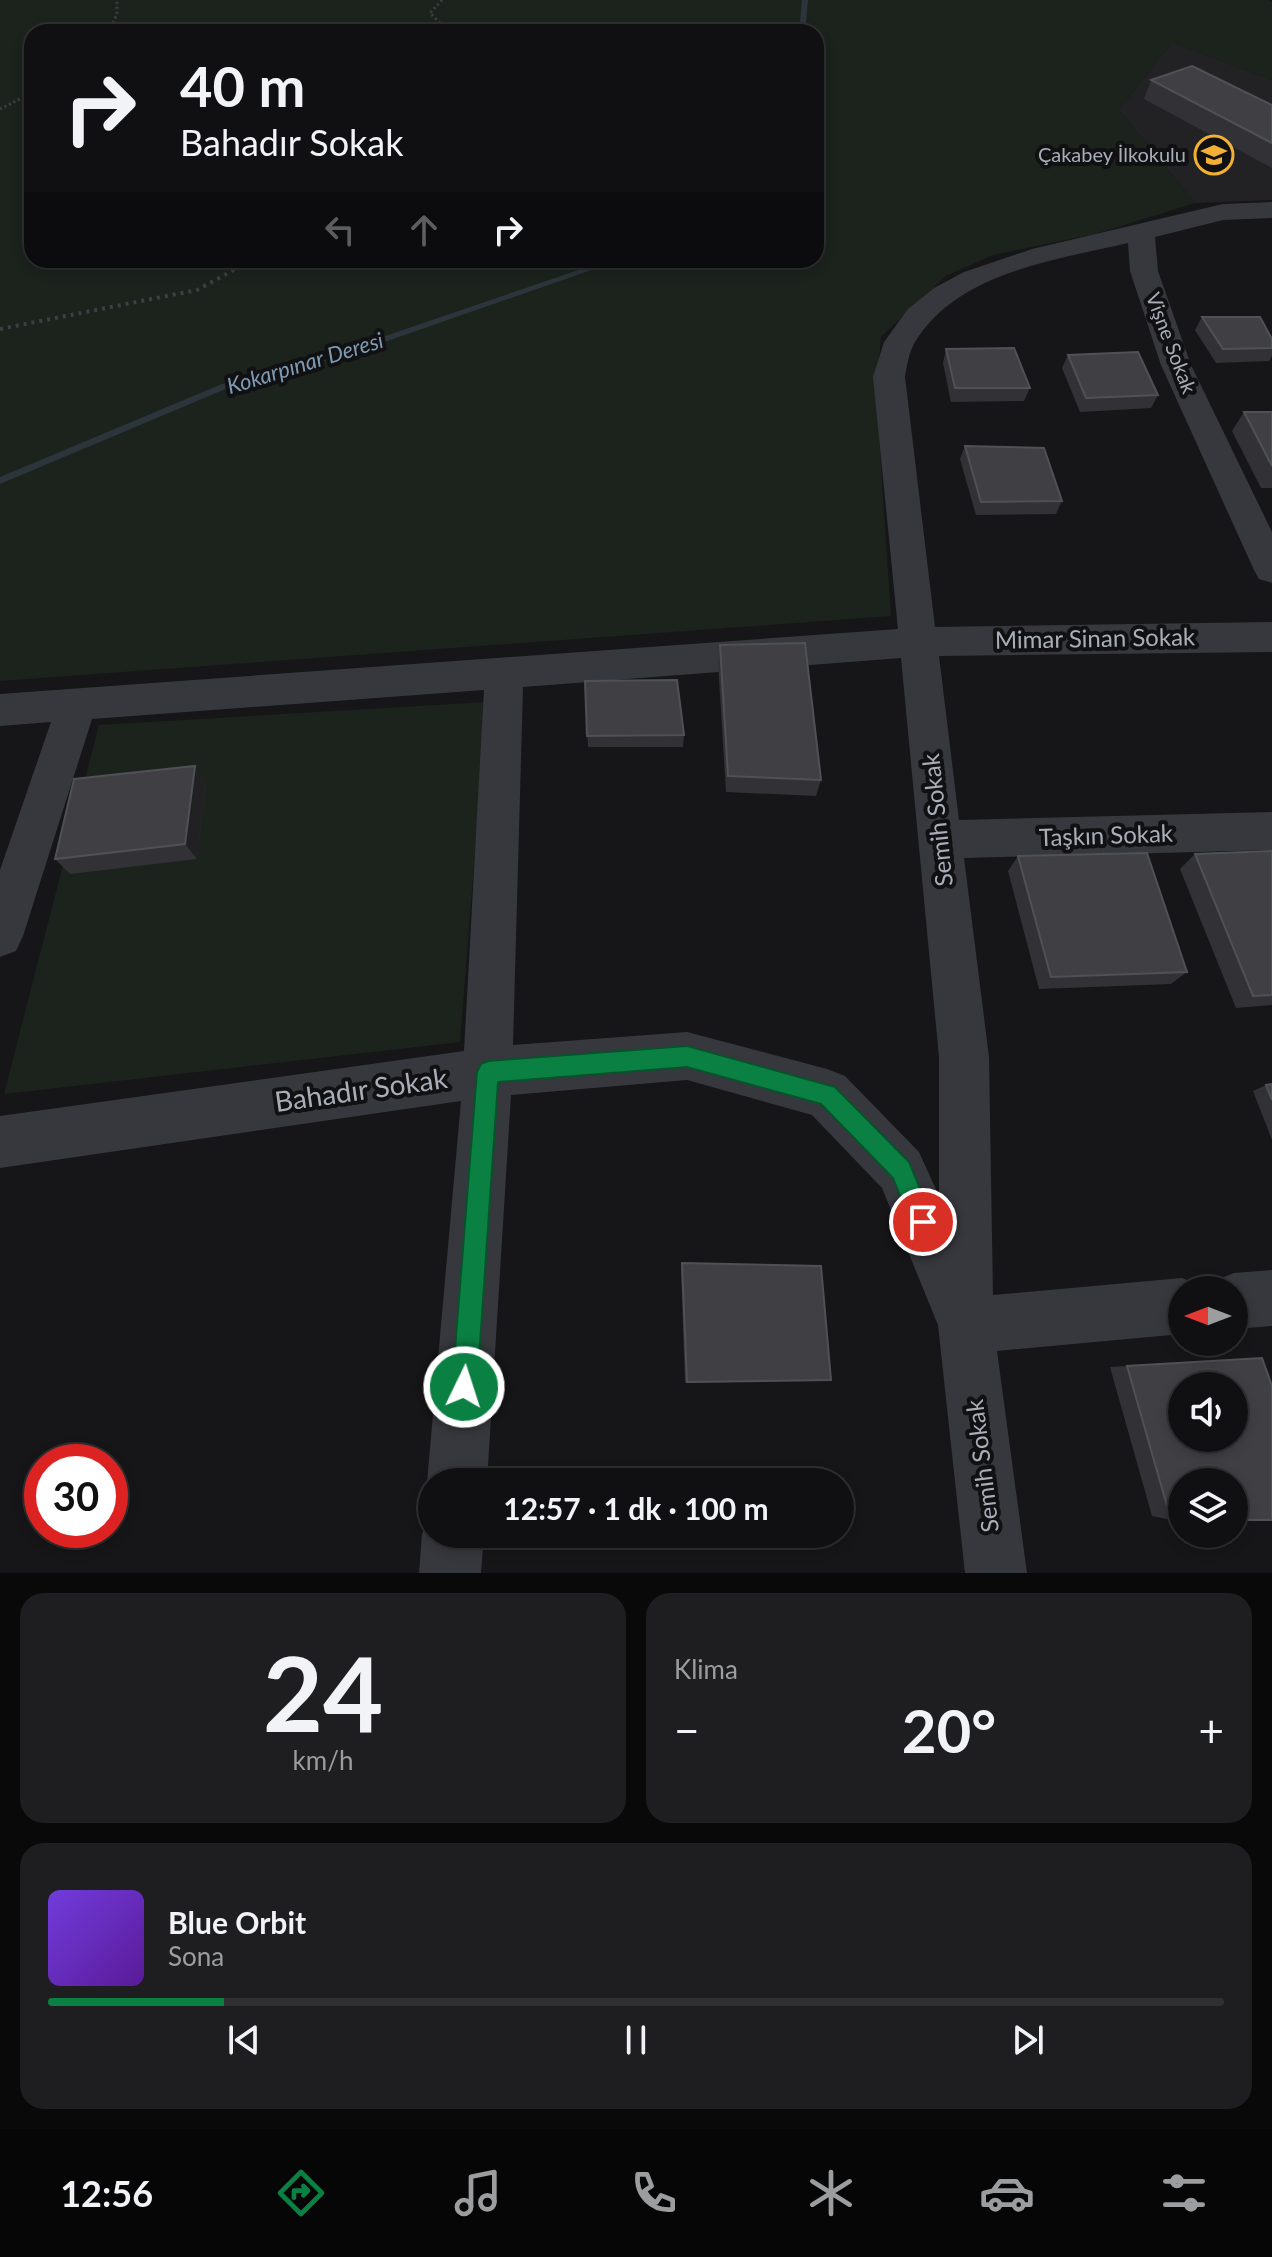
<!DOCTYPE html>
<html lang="tr">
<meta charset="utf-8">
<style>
body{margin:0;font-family:Lato,sans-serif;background:#1e1e20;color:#f1f3f6;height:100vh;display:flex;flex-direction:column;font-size:30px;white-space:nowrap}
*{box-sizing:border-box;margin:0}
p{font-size:26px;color:#9c9d9f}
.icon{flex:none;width:44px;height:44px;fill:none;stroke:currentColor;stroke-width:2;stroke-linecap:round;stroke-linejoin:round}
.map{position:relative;height:1573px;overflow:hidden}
.side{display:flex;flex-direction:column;gap:20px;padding:20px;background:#09090a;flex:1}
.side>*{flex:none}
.top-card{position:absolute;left:24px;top:24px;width:800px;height:244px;border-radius:24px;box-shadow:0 4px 12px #0003,0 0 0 2px #303032;background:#101012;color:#f1f3f6;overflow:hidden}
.needle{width:52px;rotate:270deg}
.fabs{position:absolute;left:1168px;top:1276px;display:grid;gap:16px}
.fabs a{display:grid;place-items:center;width:80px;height:80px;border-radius:50%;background:#101012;box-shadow:0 4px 12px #0003,0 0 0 2px #303032;font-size:40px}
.speed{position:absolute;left:24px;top:1444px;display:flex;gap:16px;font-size:40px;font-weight:700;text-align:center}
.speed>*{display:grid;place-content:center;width:104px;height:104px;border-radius:50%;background:#101012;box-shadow:0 4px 12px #0003,0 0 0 2px #303032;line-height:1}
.speed .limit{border:12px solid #d22;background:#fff;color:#111}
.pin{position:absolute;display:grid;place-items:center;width:68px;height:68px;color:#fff;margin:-34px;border:4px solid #fff;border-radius:50%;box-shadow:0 2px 8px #0007}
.me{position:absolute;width:88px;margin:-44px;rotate:4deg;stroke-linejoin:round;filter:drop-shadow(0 0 6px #0008)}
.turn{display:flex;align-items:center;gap:28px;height:168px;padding:0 24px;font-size:36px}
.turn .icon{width:104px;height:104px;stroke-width:2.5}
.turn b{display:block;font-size:56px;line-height:68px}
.lanes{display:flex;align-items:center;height:76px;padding:0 24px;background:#0003;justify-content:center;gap:40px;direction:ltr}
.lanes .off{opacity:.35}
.big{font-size:60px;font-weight:700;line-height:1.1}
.side .card{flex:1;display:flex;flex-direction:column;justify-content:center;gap:12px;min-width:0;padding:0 28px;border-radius:24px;background:#1e1e20}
.side .dial{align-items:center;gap:0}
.dial b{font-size:104px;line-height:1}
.song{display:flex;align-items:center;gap:24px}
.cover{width:96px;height:96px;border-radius:12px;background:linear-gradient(135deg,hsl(260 70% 55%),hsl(270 70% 35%))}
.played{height:8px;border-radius:4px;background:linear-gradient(90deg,#0b8043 15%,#303032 15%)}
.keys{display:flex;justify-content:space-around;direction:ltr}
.heat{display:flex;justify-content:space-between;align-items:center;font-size:44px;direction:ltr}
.side .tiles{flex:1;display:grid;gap:20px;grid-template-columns:1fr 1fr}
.card:last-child{grid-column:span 2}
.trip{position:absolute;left:418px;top:1468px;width:436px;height:80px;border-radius:40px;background:#101012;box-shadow:0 4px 12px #0003,0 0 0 2px #303032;font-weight:700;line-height:80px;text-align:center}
.dock{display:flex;height:128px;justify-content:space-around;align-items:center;background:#060607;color:#9c9d9f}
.dock .icon{width:56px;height:56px}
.dock .active{color:#0b8043}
.dock b{font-size:36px;color:#f1f3f6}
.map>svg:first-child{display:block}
.built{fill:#222225}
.green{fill:#1c231d;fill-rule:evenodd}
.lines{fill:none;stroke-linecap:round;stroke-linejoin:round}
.stream{fill:#2c353c;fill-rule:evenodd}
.path-far1{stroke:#3d3f44;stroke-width:3;stroke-dasharray:2 3;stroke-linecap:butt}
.path{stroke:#3d3f44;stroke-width:4;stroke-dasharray:3 5;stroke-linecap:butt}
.street{fill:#37383d;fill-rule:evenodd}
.wall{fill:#323236}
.shaded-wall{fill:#212124}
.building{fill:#3f3f44;stroke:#4f5156;stroke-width:2;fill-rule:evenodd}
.route{fill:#0b8043;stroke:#07532c;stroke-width:2}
.labels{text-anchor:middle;stroke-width:8;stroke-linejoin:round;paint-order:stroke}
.far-poi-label{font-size:20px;fill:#a8adb8;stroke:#111113;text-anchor:end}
.far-street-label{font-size:20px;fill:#a8adb8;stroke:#111113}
.far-water-label{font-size:22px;font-style:italic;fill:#7f9bb3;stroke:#111113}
.street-label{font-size:24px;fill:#a8adb8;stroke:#111113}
.near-street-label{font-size:28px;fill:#a8adb8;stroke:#111113}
</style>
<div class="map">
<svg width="1272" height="1573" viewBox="0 0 1272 1573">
<rect width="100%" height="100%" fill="#161618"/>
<polygon class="built" points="1172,42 1272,80 1272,200 1195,203 1119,110"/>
<g class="green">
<path d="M 0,0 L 1268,0 L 1272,2 L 1272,80 L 1172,42 L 1119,110 L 1195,203 L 1095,234 L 993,255 L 946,276 L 881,337 L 876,393 L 891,616 L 0,681 ZM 32,32 L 816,32 L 816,260 L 32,260 Z"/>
<polygon points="487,702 460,1042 4,1094 99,725"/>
</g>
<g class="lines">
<g class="stream">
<polygon points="802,0 808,0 805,32 799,32"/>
<polygon points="608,260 620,260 350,354 228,388 0,484 0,477 222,384 344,350"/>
</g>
<g class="path-far1">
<polyline points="442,0 430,13 449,32"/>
<polyline points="109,32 117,14 117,0"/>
<polyline points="0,109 32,93"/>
</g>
<polyline class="path" points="0,329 197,290 252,260"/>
<g class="street">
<path d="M 1272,202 L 1272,218 L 1223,220 L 1155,237 L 1158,271 L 1191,365 L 1272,532 L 1272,583 L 1259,579 L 1254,570 L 1161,365 L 1130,271 L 1128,243 C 1056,260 958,272 915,342 C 909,352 907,365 905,377 L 935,627 L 1272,622 L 1272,652 L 939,656 L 959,820 L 1272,812 L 1272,850 L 964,858 L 989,1057 L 993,1295 L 1182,1278 L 1202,1286 L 1203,1290 L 1182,1290 L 1182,1334 L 997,1351 L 1027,1573 L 965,1573 L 938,1325 L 882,1188 L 812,1115 L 687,1080 L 511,1095 L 487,1482 L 432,1482 L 432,1494 L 427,1482 L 461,1101 L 0,1168 L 0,1116 L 464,1051 L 484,690 L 92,719 L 23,936 L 16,951 L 0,957 L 0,870 L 51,722 L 0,726 L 0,694 L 898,629 L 873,377 L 884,342 L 908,309 L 934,288 L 964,272 L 1032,249 L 1223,204 ZM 901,658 L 939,1057 L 939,1196 L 919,1152 L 845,1076 L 827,1069 L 687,1032 L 513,1045 L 523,687 Z"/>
<polygon points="1272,1270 1272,1326 1234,1329 1234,1290 1211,1290 1214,1281 1234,1273"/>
<polygon points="431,1512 432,1534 484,1534 481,1573 419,1573 422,1534"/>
</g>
</g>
<g class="wall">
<polygon points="1151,80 1272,105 1272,168 1144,99"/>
<polygon points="1202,317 1272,339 1272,356 1269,361 1216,363 1195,330"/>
<polygon points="946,349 1030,388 1024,401 951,402 943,363"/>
<polygon points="1068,355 1158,395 1151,408 1080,412 1062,368"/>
<polygon points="1244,412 1272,412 1272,488 1261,488 1232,431"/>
<polygon points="965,446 1062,501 1056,514 976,515 960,459"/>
<polygon points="720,645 821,780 816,796 726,792 718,663"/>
<polygon points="585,681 684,735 683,747 588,747"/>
<polygon points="206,782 197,859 70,874 55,859"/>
<polygon points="1272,851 1272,1005 1236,1008 1180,869 1195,854"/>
<polygon points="1018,856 1187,972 1171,984 1039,989 1008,871"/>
<polygon points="1272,1084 1272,1140 1253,1091 1266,1085"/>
<polygon points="682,1263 831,1380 685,1383 681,1268"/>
<polygon points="1127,1366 1171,1520 1152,1516 1110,1367"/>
</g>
<polygon class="shaded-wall" points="195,766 206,782 197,859 185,844"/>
<g class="building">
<polygon points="1192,66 1272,105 1272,143 1151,80"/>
<polygon points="1202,317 1260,317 1272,339 1272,348 1223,349"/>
<polygon points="1014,348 1030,388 955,388 946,349"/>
<polygon points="1138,352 1158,395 1086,398 1068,355"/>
<polygon points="1244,412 1272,412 1272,466"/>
<polygon points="965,446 1044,448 1062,501 981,502"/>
<polygon points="805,643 821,780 728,776 720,645"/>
<polygon points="677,680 684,735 587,736 585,681"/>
<polygon points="195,766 185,844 55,859 74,779"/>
<polygon points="1272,851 1272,995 1253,996 1195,854"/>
<polygon points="1147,853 1187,972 1051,977 1018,856"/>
<polygon points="1272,1084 1272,1100 1266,1085"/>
<polygon points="682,1263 821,1266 831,1380 687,1382"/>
<path d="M 1262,1358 L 1272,1386 L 1272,1520 L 1234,1520 L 1234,1482 L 1182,1482 L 1182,1520 L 1171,1520 L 1127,1366 ZM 1182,1386 L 1234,1386 L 1234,1438 L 1182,1438 Z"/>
</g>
<polygon class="route" points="687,1046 835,1087 909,1162 934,1222 931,1231 923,1234 914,1231 893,1178 821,1104 687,1067 498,1082 477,1387 473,1396 464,1400 455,1396 452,1387 477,1072 481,1064 488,1061"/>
<defs>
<symbol id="school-ring" viewBox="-11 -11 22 22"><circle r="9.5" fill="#111113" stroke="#f2b134" stroke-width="1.5"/><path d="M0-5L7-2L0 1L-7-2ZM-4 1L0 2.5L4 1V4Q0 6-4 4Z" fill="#f2b134"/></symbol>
</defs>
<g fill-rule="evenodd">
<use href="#school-ring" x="1192" y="133" width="44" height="44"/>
</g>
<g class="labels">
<g class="far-poi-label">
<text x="1186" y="162">Çakabey İlkokulu</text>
</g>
<g class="far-street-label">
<text transform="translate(1171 343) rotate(69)" y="7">Vişne Sokak</text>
</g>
<g class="far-water-label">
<text transform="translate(305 363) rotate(-17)" y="8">Kokarpınar Deresi</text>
</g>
<g class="street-label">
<text transform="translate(1095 639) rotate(-1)" y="8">Mimar Sinan Sokak</text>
<text transform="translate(938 820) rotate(-96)" y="8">Semih Sokak</text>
<text transform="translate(1106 836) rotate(-2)" y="8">Taşkın Sokak</text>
<text transform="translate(983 1466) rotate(-97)" y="8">Semih Sokak</text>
</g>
<g class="near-street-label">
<text transform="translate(361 1090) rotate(-8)" y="10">Bahadır Sokak</text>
</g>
</g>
</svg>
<div class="fabs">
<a><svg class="needle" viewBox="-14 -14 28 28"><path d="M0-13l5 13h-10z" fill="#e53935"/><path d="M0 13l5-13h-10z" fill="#9c9d9f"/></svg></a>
<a><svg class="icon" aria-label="sound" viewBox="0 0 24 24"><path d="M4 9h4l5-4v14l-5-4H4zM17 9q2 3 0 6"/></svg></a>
<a><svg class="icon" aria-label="layers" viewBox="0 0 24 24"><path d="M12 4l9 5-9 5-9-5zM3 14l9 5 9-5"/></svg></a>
</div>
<div class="speed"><div class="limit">30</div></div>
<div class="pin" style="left:923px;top:1222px;background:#d93025"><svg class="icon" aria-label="arrive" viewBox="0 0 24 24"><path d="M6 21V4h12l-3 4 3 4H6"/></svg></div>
<svg class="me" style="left:464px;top:1387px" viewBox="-20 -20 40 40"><circle r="17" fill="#0b8043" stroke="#fff" stroke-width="3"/><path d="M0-11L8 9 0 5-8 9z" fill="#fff"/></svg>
<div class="trip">12:57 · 1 dk · 100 m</div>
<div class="top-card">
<div class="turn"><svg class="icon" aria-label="right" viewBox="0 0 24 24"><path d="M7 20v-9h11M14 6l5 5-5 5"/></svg><div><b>40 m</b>Bahadır Sokak</div></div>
<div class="lanes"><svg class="icon off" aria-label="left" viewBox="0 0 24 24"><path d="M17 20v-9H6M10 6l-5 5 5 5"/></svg><svg class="icon off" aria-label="ahead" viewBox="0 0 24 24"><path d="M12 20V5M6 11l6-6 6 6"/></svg><svg class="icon" aria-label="right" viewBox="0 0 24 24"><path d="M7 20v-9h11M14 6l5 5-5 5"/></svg></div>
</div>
</div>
<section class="side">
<div class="tiles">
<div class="card dial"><b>24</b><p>km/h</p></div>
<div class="card"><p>Klima</p>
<div class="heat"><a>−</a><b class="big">20°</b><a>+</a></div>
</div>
<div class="card">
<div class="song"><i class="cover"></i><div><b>Blue Orbit</b><p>Sona</p></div></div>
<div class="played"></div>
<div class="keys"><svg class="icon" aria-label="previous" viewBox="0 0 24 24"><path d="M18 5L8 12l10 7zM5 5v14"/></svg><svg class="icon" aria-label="pause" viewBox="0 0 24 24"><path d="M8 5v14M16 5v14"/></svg><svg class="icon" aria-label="next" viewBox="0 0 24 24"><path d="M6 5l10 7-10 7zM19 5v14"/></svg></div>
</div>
</div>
</section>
<nav class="dock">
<b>12:56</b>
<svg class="icon active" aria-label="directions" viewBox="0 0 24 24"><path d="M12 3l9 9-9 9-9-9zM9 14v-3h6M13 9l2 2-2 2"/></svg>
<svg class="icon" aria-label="music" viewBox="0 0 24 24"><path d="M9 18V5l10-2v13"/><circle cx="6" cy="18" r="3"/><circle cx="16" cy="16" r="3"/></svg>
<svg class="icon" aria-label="phone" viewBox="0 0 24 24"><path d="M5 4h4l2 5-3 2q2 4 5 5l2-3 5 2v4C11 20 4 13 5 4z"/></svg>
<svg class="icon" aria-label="climate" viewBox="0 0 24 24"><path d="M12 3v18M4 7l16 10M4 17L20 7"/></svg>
<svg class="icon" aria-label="car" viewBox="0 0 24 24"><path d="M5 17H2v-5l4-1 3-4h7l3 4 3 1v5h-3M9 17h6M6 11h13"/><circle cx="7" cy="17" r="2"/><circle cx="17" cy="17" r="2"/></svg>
<svg class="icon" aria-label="filters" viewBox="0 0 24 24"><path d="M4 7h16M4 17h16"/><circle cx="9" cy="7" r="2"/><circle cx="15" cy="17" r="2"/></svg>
</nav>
